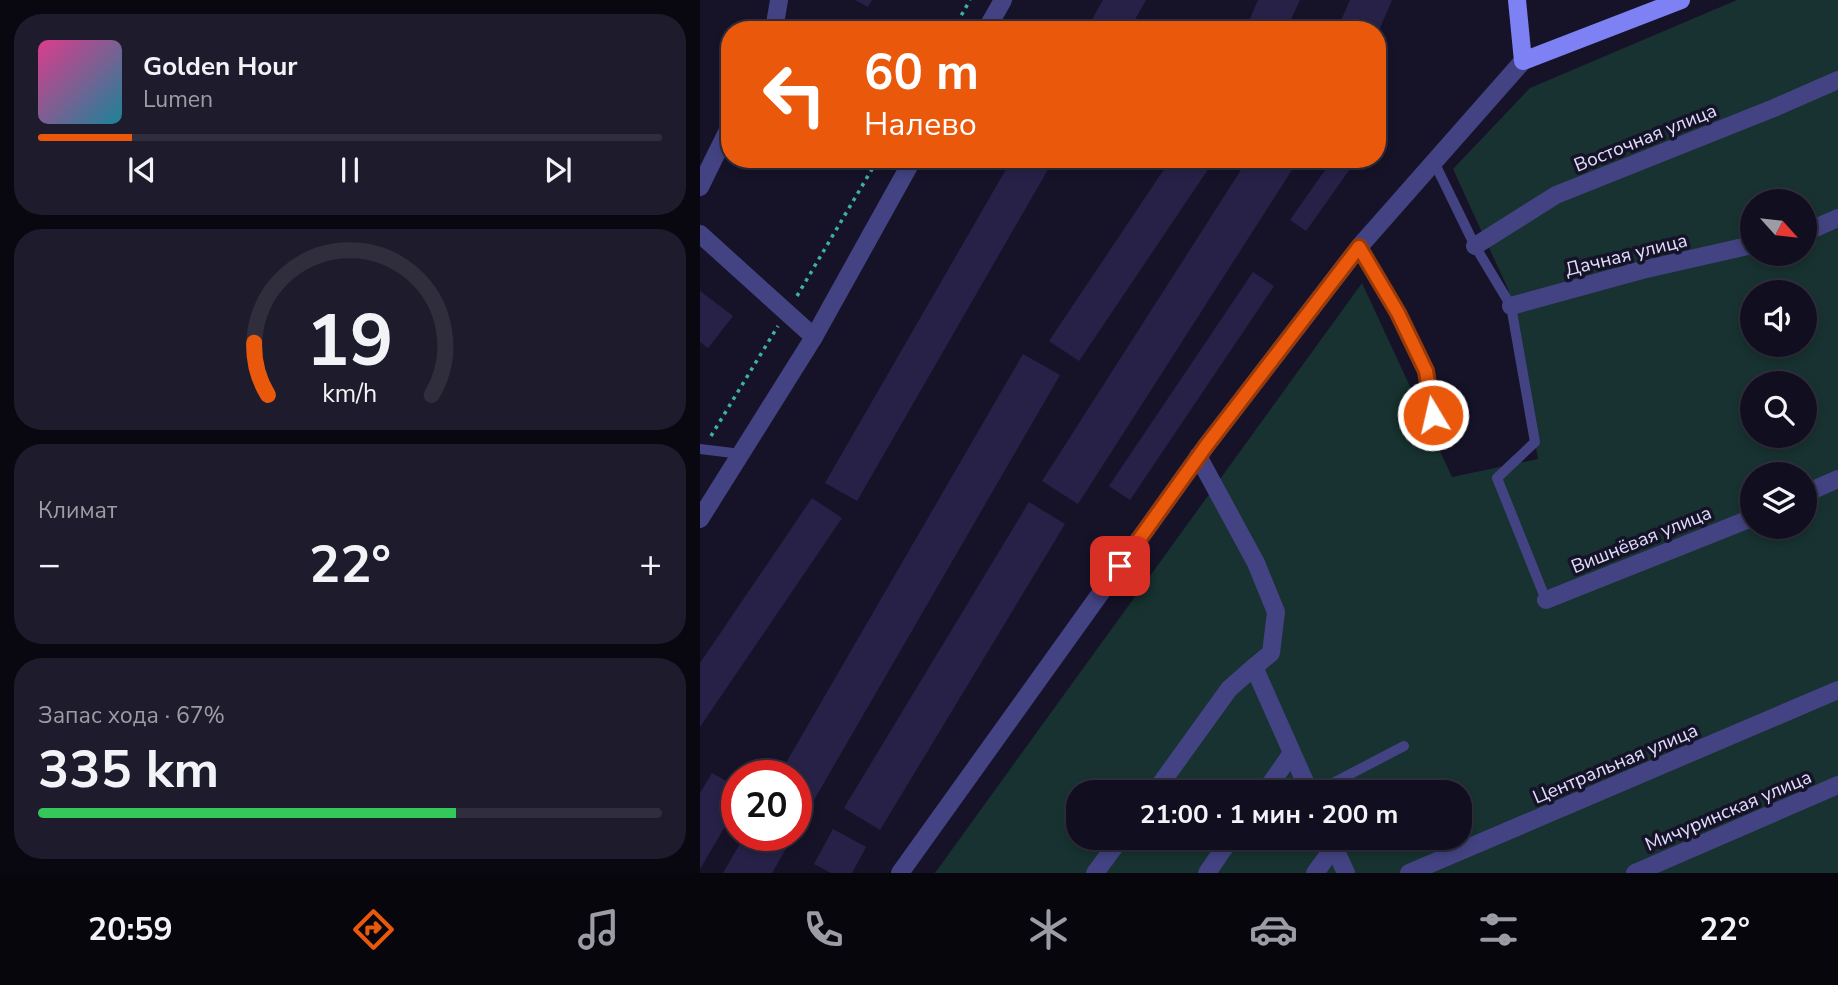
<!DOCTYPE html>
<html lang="ru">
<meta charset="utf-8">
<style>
body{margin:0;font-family:"Nunito Sans",sans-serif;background:#1e1c2c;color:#f1f3f6;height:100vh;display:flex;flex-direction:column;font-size:26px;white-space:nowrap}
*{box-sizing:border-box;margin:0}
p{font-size:23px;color:#9c9ca4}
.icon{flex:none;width:38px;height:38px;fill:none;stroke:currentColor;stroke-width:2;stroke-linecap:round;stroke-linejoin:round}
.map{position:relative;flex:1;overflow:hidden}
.drawer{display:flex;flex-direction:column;gap:14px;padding:14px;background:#090811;width:700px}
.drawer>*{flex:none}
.top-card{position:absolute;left:21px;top:21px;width:665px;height:147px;border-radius:28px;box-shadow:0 4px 10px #0003,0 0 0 2px #302e3d;background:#ea580c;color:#fff;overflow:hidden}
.needle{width:46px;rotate:117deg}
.tools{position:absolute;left:1040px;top:189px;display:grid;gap:14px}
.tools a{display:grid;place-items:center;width:77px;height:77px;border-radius:50%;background:#100e1f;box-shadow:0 4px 10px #0003,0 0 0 2px #302e3d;font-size:35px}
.speed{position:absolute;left:21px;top:760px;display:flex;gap:14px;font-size:35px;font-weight:700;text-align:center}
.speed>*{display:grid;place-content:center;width:91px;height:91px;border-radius:50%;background:#100e1f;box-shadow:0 4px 10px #0003,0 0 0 2px #302e3d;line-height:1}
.speed .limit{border:10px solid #d22;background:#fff;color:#111}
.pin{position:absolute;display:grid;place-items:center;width:60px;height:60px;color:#fff;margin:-30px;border-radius:14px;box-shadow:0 4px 10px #0006}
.me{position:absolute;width:77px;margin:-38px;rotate:351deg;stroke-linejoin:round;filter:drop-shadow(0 0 5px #0008)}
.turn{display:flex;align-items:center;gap:24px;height:147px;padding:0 28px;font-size:32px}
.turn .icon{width:91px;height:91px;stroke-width:2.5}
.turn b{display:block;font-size:49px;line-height:60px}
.big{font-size:52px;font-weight:700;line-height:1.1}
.drawer .tile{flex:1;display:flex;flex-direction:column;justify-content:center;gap:10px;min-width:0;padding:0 24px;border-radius:28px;background:#1e1c2c}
.drawer .dial{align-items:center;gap:0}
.dial svg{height:182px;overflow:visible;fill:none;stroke:#302e3d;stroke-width:7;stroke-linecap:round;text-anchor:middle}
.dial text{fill:#f1f3f6;stroke:none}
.song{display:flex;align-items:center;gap:21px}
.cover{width:84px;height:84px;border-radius:10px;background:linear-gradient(135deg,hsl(330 70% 55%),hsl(190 70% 35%))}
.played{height:7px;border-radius:4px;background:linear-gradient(90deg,#ea580c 15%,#302e3d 15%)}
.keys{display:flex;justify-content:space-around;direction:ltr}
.heat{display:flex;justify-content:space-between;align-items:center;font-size:38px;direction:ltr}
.charge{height:10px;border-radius:5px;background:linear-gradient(90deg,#34c759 67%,#302e3d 0)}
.trip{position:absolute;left:366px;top:780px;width:406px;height:70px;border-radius:28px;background:#100e1f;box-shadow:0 4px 10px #0003,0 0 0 2px #302e3d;font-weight:700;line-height:70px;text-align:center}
.tab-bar{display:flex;height:112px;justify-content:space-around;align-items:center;background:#06060c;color:#9c9ca4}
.tab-bar .icon{width:49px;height:49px}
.tab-bar .selected{color:#ea580c}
.tab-bar b{font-size:32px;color:#f1f3f6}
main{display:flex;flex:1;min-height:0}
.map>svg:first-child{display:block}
.green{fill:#173230;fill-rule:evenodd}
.building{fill:#272148}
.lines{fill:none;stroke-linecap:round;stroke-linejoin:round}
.path{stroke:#3cb1a5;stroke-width:3.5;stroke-dasharray:3.5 5;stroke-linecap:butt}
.service{stroke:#434383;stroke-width:10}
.minor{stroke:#434383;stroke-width:18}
.tertiary{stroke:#434383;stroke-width:18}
.secondary{stroke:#7e81f3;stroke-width:18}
.route-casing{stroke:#983908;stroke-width:18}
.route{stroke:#ea580c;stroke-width:12}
.labels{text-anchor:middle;stroke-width:7;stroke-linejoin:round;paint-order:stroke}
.street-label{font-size:19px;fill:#e0defc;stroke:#161329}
</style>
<main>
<section class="drawer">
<div class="tile">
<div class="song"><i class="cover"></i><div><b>Golden Hour</b><p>Lumen</p></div></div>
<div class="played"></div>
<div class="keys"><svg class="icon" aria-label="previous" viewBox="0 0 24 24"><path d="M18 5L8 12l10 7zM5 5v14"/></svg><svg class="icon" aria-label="pause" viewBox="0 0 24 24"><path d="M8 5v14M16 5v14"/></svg><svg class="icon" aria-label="next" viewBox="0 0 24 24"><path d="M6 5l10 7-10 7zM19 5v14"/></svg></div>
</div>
<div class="tile dial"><svg viewBox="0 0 100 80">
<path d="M14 69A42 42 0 1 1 86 69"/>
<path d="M14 69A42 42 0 0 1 8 46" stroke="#ea580c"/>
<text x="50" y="56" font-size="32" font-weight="700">19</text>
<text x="50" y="72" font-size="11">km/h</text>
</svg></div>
<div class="tile"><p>Климат</p>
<div class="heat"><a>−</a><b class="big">22°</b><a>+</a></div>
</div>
<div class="tile"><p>Запас хода · 67%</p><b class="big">335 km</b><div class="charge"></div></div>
</section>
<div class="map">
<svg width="1138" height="873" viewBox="0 0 1138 873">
<rect width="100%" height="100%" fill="#161329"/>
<path class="green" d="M 1037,0 L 1138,0 L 1138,873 L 235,873 L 662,283 L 752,477 L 838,459 L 808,289 L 753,169 L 830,88 ZM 1052,201 L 1104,201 L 1104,254 L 1052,254 ZM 1052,292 L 1104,292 L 1104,345 L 1052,345 ZM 1052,383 L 1104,383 L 1104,436 L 1052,436 ZM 1052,474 L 1104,474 L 1104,527 L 1052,527 ZM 378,793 L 760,793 L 760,838 L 378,838 Z"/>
<g class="building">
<polygon points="155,0 172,0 168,7"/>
<polygon points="403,0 446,0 429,30 386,30"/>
<polygon points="558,0 600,0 586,30 545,30"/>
<polygon points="650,0 692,0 679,30 637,30"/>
<polygon points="312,159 354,159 157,501 125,483"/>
<polygon points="471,159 515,159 379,361 349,341"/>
<polygon points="548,159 599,159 378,504 342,481"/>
<polygon points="633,159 657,159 606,231 590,220"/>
<polygon points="553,272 574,286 430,500 409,486"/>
<polygon points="0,291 33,316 8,348 0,342"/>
<polygon points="323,354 360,375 96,831 96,775 79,775"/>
<polygon points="112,498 142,518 0,727 0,663"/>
<polygon points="329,502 365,524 180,830 144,808"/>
<polygon points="12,773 37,787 37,806 0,869 0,793"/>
<polygon points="133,829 166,847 152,873 131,873 114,864"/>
<polygon points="45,835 94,835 72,873 23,873"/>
</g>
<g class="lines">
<g class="path">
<polyline points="253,30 270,0"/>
<polyline points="97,296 178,159"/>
<polyline points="11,436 78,326"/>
</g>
<g class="service">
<polyline points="734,162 775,246 811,306 835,442 797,478 846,600"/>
<polyline points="659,247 698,313 726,371 733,415"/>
<polyline points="0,449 41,454"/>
<polyline points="614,793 704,746"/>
</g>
<g class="minor">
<polyline points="74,30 79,0"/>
<polyline points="0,187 30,126"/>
<polyline points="1104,233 1138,218"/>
<polyline points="0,234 114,337"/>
<polyline points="775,246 856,195 1074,108 1138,80"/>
<polyline points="811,306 942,270 1052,245"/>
<polyline points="498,456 556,563 576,612 571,653 554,667 610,793"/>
<polyline points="1104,494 1138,479"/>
<polyline points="846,600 1052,518"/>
<polyline points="454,793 529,689 554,667"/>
<polyline points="564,793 592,753"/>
<polyline points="630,838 646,873"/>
<polyline points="395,873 421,838"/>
<polyline points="507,873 531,838"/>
<polyline points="615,873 634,847"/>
<polyline points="709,873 1138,690"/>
<polyline points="935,873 1138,785"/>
</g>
<g class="tertiary">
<polyline points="286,30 303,0"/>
<polyline points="0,519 114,337 213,159"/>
<polyline points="200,873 506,446 659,247 823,61"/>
</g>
<polyline class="secondary" points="817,0 823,61 981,0"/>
</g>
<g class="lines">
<defs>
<polyline id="route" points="420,566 506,446 659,247 698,313 726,371 733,415"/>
</defs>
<use href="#route" class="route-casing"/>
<use href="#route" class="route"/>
</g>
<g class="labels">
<g class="street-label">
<text transform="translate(945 137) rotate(-22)" y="7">Восточная улица</text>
<text transform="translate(926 254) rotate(-14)" y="7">Дачная улица</text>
<text transform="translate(941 539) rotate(-22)" y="7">Вишнёвая улица</text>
<text transform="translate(915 763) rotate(-23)" y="7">Центральная улица</text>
<text transform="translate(1028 810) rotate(-23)" y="7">Мичуринская улица</text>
</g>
</g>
</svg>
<div class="tools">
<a><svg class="needle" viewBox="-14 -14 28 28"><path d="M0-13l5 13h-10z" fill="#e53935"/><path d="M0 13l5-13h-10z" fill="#9c9ca4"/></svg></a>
<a><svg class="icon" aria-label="sound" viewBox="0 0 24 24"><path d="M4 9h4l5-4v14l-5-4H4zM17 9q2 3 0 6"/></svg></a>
<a><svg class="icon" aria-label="search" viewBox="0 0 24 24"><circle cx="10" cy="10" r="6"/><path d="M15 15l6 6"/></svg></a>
<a><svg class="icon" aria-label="layers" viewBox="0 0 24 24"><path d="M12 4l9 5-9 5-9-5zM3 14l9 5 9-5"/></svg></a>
</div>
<div class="speed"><div class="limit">20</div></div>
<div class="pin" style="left:420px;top:566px;background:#d93025"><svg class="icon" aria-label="arrive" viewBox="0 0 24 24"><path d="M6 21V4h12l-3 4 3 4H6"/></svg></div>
<svg class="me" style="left:733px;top:415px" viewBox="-20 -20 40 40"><circle r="17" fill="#ea580c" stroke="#fff" stroke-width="3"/><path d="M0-11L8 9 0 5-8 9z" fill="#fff"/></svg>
<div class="trip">21:00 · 1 мин · 200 m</div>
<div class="top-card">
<div class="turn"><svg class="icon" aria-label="left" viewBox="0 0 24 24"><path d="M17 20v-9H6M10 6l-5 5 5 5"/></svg><div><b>60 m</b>Налево</div></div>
</div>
</div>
</main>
<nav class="tab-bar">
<b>20:59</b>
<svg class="icon selected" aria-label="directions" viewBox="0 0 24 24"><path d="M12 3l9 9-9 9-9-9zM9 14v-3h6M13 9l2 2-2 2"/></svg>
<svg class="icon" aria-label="music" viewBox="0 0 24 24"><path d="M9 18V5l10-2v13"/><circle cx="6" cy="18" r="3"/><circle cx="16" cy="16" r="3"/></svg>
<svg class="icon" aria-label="phone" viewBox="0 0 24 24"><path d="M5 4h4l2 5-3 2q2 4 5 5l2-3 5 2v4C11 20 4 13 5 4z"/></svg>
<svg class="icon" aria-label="climate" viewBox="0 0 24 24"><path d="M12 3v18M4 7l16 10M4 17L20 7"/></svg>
<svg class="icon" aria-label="car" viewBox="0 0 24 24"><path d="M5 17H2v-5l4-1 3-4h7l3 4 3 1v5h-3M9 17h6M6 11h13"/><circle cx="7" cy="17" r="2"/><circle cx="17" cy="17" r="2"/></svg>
<svg class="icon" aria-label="filters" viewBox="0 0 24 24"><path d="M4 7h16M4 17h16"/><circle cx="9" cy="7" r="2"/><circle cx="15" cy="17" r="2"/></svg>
<b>22°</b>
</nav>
